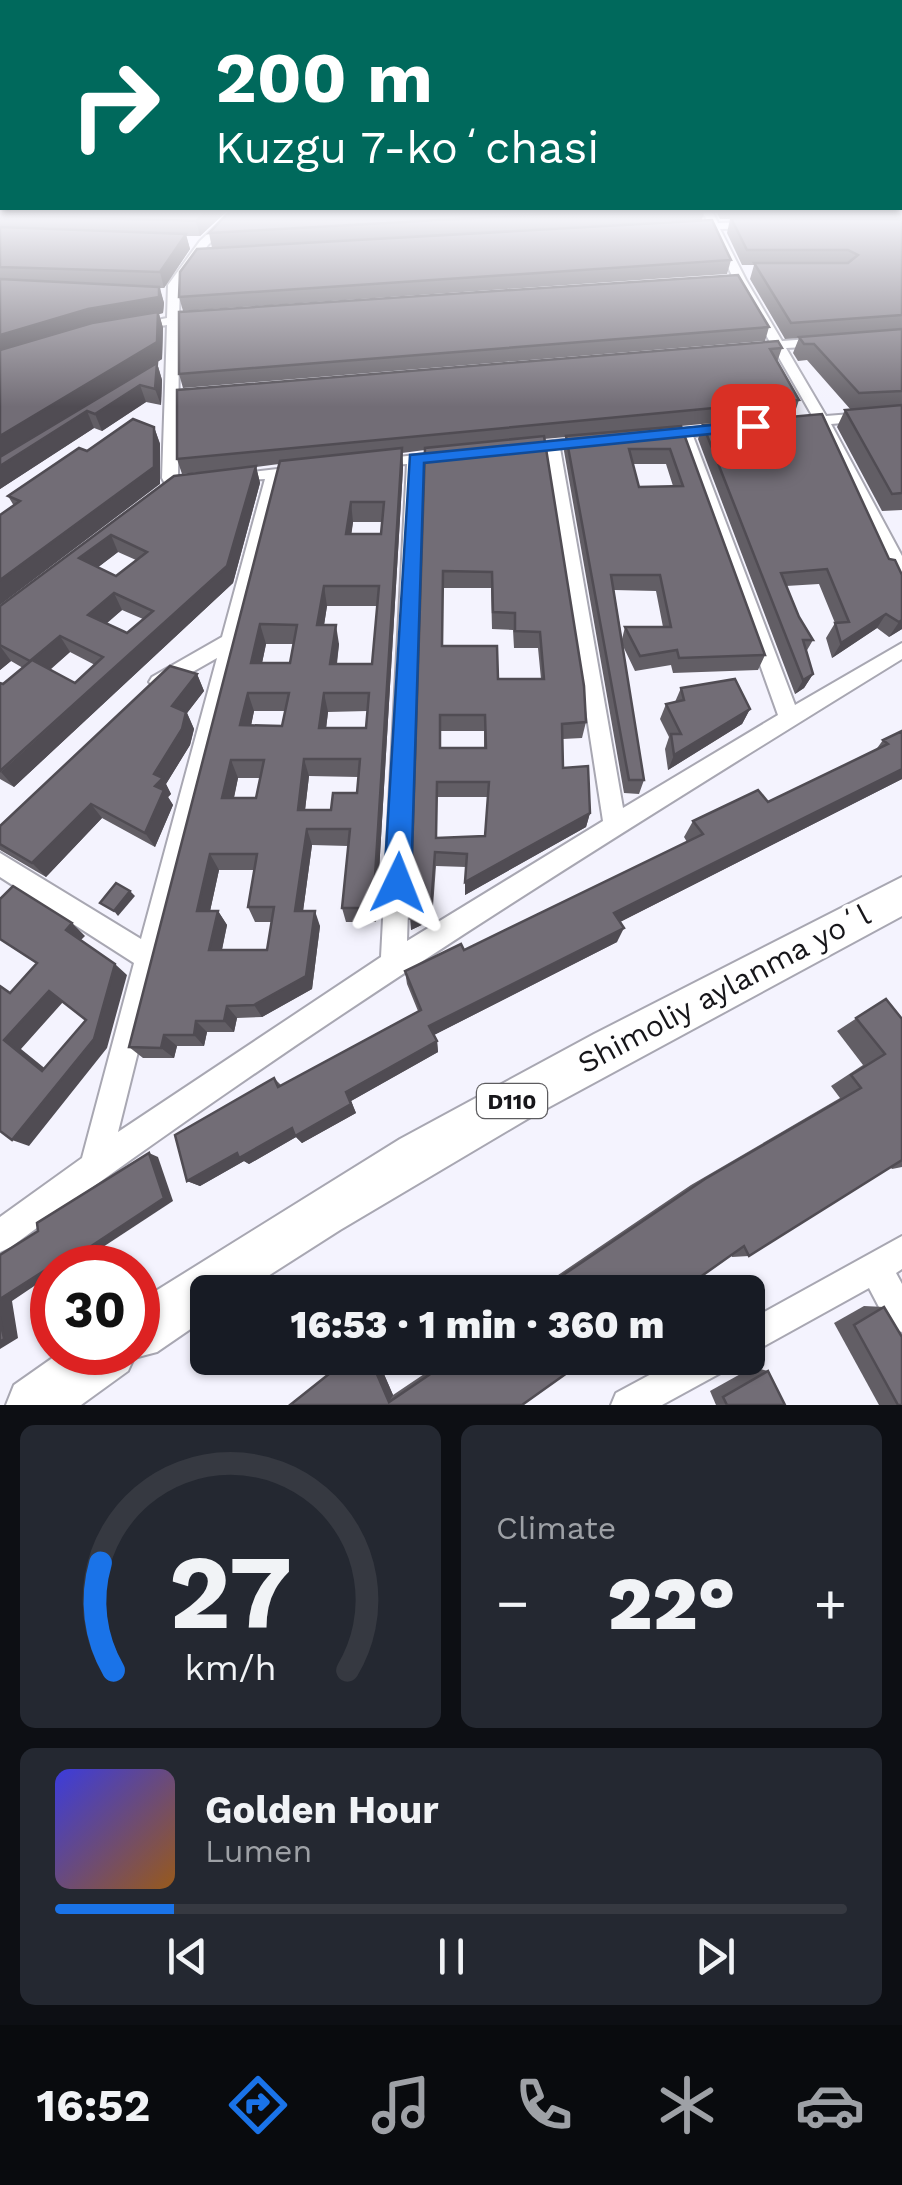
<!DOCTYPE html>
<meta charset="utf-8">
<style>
body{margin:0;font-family:"Work Sans",sans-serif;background:#242831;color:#f1f3f6;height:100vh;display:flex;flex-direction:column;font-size:38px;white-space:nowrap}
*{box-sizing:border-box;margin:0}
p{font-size:32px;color:#9ea1a6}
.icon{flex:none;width:55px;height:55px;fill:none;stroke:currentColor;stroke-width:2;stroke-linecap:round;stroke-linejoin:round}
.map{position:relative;height:1405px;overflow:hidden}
.drawer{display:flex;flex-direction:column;gap:20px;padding:20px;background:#0d0f14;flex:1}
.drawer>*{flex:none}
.guide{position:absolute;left:0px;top:0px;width:902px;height:210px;box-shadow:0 2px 8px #0004;background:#00695c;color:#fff;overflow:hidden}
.speed{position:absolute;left:30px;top:1245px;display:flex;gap:20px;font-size:50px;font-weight:700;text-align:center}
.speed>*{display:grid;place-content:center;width:130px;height:130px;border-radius:50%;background:#171b24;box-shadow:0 2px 8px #0004;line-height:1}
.speed .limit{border:15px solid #d22;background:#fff;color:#111}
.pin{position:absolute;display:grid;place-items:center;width:85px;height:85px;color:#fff;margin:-42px;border-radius:20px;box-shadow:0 5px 15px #0006}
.me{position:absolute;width:110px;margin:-55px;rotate:2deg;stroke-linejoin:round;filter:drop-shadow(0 0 8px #0008)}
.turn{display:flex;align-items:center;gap:35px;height:210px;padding:0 50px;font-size:45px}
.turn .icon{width:130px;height:130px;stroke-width:2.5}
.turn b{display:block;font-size:70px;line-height:85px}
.big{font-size:75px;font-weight:800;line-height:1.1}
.drawer .tile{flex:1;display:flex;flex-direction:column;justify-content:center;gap:15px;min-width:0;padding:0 35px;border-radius:15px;background:#242831}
.drawer .dial{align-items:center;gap:0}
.dial svg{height:260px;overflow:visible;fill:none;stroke:#363941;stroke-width:7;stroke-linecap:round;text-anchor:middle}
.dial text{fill:#f1f3f6;stroke:none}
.song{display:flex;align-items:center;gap:30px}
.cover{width:120px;height:120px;border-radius:15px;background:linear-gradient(135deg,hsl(240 70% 55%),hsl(30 70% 35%))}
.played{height:10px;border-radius:5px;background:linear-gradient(90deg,#1a73e8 15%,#363941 15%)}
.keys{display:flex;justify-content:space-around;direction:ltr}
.heat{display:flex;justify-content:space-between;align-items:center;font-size:55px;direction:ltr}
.drawer .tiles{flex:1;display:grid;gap:20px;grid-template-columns:1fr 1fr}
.tile:last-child{grid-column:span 2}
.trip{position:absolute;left:190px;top:1275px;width:575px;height:100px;border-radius:15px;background:#171b24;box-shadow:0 2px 8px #0004;font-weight:800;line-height:100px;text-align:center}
.tabs{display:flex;height:160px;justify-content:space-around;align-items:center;background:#090b0e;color:#9ea1a6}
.tabs .icon{width:70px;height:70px}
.tabs .active{color:#1a73e8}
.tabs b{font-size:45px;color:#f1f3f6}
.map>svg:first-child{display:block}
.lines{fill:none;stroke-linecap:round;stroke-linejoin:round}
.street-casing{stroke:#a8a7b2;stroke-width:4}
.primary-casing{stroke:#a8a7b2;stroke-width:4}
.street{fill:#fff;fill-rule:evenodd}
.primary{fill:#fff;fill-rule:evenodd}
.wall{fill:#625e65;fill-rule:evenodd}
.shaded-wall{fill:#504c53}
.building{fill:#726d76;stroke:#504c53;stroke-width:2.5;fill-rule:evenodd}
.route{fill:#1a73e8;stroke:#114b97;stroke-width:2.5}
.labels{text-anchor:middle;stroke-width:8;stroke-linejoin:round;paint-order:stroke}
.shield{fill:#fff;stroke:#5d5c5f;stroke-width:2.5}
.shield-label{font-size:22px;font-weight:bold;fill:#17161a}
.near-street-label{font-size:30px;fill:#17161a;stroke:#fff}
</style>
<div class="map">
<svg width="902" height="1405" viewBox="0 0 902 1405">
<rect width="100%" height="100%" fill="#f4f3fe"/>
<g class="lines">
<defs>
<g id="street">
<polygon points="232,211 242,211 208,245 180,285 179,317 204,313 210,317 179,324 178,478 181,486 173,491 168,489 162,478 167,325 134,330 128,326 167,318 168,285 200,241"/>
<polygon points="702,211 712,211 718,223 753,222 758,225 753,228 720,229 746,280 782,341 824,338 830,342 824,346 786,348 826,416 902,410 902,418 831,424 902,556 902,578 893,572 817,425 799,426 792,422 813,417 774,349 753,351 747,347 770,342 734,280 710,229 687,229 682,226 708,223"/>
<path d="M 726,425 L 731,426 L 731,432 L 693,436 L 795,705 L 902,643 L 902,659 C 599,846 297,1034 11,1247 L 0,1252 L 0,1217 L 82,1158 L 134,963 L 0,877 L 0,853 L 141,939 L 217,658 L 166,687 L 159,690 L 149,682 L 152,677 L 222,637 L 265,479 L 227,481 L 227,475 L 303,466 L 311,471 L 303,476 L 281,478 L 118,1132 L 381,957 L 407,464 L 371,466 L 371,460 L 452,451 L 459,455 L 452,459 L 422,463 L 407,941 L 603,821 L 546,450 L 520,452 L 513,448 L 515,445 L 591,437 L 598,441 L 591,445 L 560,448 L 623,808 L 778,715 L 679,438 L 660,439 L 653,435 L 660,431 Z"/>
<polygon points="902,1236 902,1269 896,1273 902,1284 902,1332 890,1328 869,1288 748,1355 748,1321"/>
<polygon points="681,1358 731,1358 726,1370 662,1405 611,1405 616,1393"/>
</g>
<polygon id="primary" points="902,877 902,916 529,1118 340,1230 243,1292 208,1292 208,1317 157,1352 134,1358 128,1371 81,1405 6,1405 14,1385 61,1352 138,1352 138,1302 400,1139 594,1034"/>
</defs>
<use href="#street" class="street-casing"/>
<use href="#primary" class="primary-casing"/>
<use href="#street" class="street"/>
<use href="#primary" class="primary"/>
</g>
<g class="wall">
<polygon points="0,211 227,211 200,236 186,236 190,249 164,288 160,288 164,303 163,313 159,314 163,328 162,359 89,404 157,363 162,380 161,405 146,402 102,431 94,428 0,489"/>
<polygon points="230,211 704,211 702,220 212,248 209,233"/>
<polygon points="716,211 902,211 902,510 882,511 837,427 845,410 851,410 807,360 798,361 793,353 799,338 785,339 750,279 754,265 742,265 727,233 730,219 720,219"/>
<polygon points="731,260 727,274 183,311 179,297"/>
<polygon points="769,327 765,341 183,388 179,374"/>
<path d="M 782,348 L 777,362 L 799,400 L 794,415 L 681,426 L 765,655 L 758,670 L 673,673 L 671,665 L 635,671 L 623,646 L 644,780 L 639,794 L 624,793 L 564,451 L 566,437 L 544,439 L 586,722 L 582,738 L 563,739 L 563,768 L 590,813 L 586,827 L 465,895 L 466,867 L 436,866 L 432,920 L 411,930 L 425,450 L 402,453 L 403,468 L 376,922 L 346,922 L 342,908 L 348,846 L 312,845 L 303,911 L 320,926 L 312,989 L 262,1017 L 237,1018 L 234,1032 L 207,1032 L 204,1046 L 177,1046 L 174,1058 L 143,1058 L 129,1047 L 279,464 L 256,467 L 260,483 L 233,583 L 14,787 L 0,779 L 0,683 L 3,684 L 23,668 L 11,661 L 0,670 L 0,606 L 174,476 L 236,469 L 182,474 L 177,459 L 177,390 ZM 633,464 L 666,464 L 673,486 L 639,487 ZM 353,522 L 382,522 L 381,534 L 351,534 ZM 118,552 L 136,560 L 116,576 L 98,567 ZM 443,588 L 491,588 L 492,629 L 513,630 L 514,648 L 538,648 L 541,679 L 498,679 L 442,646 ZM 614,590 L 656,591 L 663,627 L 625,627 L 622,639 ZM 327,606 L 377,606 L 372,664 L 337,664 L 339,644 L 324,625 ZM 122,610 L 143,619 L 127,633 L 106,623 ZM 266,644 L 293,644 L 290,663 L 262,663 ZM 70,652 L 95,665 L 75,683 L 50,670 ZM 254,711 L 285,711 L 282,726 L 251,726 ZM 367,711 L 366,728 L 326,728 L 328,712 ZM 440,731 L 484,731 L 484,748 L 440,748 ZM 309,776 L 358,777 L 357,793 L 331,810 L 305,810 ZM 238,778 L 261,778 L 256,798 L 234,798 ZM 437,797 L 488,797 L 485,836 L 437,838 ZM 219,870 L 254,870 L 248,907 L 255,922 L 272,922 L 267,950 L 222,950 L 227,925 L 218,911 L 210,911 Z"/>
<polygon points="703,425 902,575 902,629 889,637 877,628 832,658 826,638 835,623 819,584 786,586 799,617 813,640 806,652 813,674 804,688 795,694 698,439"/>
<polygon points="154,427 160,444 160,484 14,506 8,496 87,451"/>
<polygon points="197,674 204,691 187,713 194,729 190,745 166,784 171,794 168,797 173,805 155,847 102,818 46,877 0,850 0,826"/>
<polygon points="681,688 750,709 742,724 668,770 665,749 669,737 660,719 666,704 675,702"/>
<polygon points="902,731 902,779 620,922 617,942 434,1035 437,1041 438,1052 351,1101 356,1113 302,1143 296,1137 249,1164 244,1161 200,1186 187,1181 274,1078 281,1085 418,1011 407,984 405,971 464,950 687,842 684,837 693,821 768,802 875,751 883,740"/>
<polygon points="886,999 902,1019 902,1167 892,1169 890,1167 749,1256 732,1257 731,1255 679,1292 533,1292 691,1185 840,1098 831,1086 863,1065 837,1031"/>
<polygon points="864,1306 884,1307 902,1405 879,1405 834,1323"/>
<polygon points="349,1358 377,1358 393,1395 448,1358 588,1358 522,1405 290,1405"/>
<polygon points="753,1367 768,1371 785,1405 716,1405 710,1391"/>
</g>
<g class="shaded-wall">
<polygon points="208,211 227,211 200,236 196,221"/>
<polygon points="186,234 190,249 164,288 160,272"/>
<polygon points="159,287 164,303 163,313 159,314 163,328 162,359 0,459 0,335"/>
<polygon points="157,363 162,380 161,405 155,389"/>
<polygon points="140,385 146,402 102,431 95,414"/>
<polygon points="87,411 94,428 0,489 0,466"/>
<polygon points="154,427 160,444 160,484 0,605 0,580"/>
<polygon points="402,448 403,468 376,922 373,908"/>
<polygon points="256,466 260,483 233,583 14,787 1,772 227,566"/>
<polygon points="351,502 353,522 349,553 346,534"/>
<polygon points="111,535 118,552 88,575 79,558"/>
<polygon points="324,586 327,606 321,644 317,625"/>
<polygon points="114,593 122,610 97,632 88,615"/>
<polygon points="886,614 877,628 832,658 841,643"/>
<polygon points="902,620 902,629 889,637 899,622"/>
<polygon points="260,624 266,644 258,682 251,663"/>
<polygon points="336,625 339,644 334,683 330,664"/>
<polygon points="60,636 70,652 41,677 30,661"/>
<polygon points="0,646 11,661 0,670"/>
<polygon points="197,674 204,691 187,713 194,729 190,745 166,784 171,794 168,797 173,805 155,847 145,833 154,774 172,706"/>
<polygon points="813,674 804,688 795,694 803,680"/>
<polygon points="248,693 254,711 247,744 240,725"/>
<polygon points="324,693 328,712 324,746 319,728"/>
<polygon points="750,709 742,724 668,770 674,755"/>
<polygon points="304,759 309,776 303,827 298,810"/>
<polygon points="231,760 238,778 230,815 222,798"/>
<polygon points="902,769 902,779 608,928 614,913"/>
<polygon points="91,804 102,818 46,877 32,863"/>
<polygon points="590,813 586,827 465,895 465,882"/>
<polygon points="307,829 312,845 301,926 295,911"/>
<polygon points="435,852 432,920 411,930 410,918"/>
<polygon points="210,854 219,870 207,925 197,911"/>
<polygon points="130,891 135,896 118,916 114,911"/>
<polygon points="218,911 227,925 219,963 209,950"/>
<polygon points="315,911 320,926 312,989 262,1017 254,1005"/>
<polygon points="72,923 85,936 79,942 66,930"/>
<polygon points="624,928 617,942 430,1037 429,1026"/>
<polygon points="115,964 127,975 107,1048 29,1146 12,1140 94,1039"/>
<polygon points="49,991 63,1002 21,1049 58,1079 42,1071 4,1040"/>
<polygon points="227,1006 237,1018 234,1032 224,1021"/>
<polygon points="196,1021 207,1032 204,1046 194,1035"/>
<polygon points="164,1035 177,1046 174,1058 161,1048"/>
<polygon points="437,1041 438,1052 351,1101 356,1113 302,1143 296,1137 249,1164 244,1161 200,1186 187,1181"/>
<polygon points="149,1153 158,1157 173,1201 71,1268 58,1268"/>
<polygon points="47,1269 52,1269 52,1274 12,1301 18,1338 0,1349 0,1299"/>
<polygon points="370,1358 377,1358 393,1395 389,1402"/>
</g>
<g class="building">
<polygon points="0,211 208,211 196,221 0,215"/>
<polygon points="230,211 601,211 209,233"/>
<polygon points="731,218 902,219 902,315 791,323 754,263 848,263 858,255 848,250 747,250"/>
<polygon points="712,220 731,260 179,297 180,272 197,249"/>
<polygon points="0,227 186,234 160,272 0,267"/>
<polygon points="738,275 769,327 179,374 179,312"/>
<polygon points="0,279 159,287 159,297 88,309 0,335"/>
<polygon points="158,312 157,342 0,436 0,350 92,323"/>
<polygon points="902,329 902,391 859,393 814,344 804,344 799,337"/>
<polygon points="778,341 782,348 770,349 799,400 177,459 177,390"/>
<polygon points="157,363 155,389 140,385 95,414 87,411 0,466 0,457"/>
<polygon points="902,405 902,493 892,494 845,410"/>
<polygon points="822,414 889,559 895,560 902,575 902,620 899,622 886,614 841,643 835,623 849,622 827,569 781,573 799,617 813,640 803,640 813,674 803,680 703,425"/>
<polygon points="133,419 154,427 154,467 0,580 0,515 20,501 8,496 79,448 87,451"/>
<path d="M 681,426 L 765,655 L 679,658 L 677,650 L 640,656 L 625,627 L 671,627 L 660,575 L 611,575 L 644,780 L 629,780 L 566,436 ZM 629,449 L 670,449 L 683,486 L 639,487 Z"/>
<path d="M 544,436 L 584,686 L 586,722 L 562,724 L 563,768 L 588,766 L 590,813 L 465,882 L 467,854 L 435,852 L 431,907 L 410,918 L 425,448 ZM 443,571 L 492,572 L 493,612 L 515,613 L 515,631 L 540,632 L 544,679 L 498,679 L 497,646 L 442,646 ZM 440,715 L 485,715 L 486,748 L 440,748 ZM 437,782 L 489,782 L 485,836 L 436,838 Z"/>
<path d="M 402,448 L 373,908 L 342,908 L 350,829 L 307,829 L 295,911 L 315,911 L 306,976 L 254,1005 L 227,1006 L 224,1021 L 196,1021 L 194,1035 L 164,1035 L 161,1048 L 129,1047 L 280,461 ZM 351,502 L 384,502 L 381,534 L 346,534 ZM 324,586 L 379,586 L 372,664 L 330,664 L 336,625 L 317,625 ZM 260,624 L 297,625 L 290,663 L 251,663 ZM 248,693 L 289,693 L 282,726 L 240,725 ZM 324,693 L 369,693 L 366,728 L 319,728 ZM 304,759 L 360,759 L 357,793 L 333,793 L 331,810 L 298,810 ZM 231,760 L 264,760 L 256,798 L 222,798 ZM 210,854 L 257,854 L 248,907 L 274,907 L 267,950 L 209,950 L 218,911 L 197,911 Z"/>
<path d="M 256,466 L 227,566 L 0,771 L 0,683 L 3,684 L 32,660 L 75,683 L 103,657 L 60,636 L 30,661 L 0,645 L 0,606 L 174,476 ZM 111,535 L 147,552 L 116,576 L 79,558 ZM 114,593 L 153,611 L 127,633 L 88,615 Z"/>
<polygon points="170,666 197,674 172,706 186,712 182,729 154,774 163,778 155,786 164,790 145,833 91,804 32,863 0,844 0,826"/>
<polygon points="735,679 750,709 674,755 671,734 681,734 666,704 684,700 681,688"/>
<polygon points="902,731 902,769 614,913 624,928 429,1026 437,1041 346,1092 351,1104 295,1136 292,1128 239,1158 237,1153 187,1181 175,1135 274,1078 278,1087 421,1010 405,971 461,944 464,950 703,834 693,821 758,790 768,802 888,744 883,740"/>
<polygon points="116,883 130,891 114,911 100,903"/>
<path d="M 13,886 L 72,923 L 66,930 L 115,964 L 94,1039 L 12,1140 L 0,1131 L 0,986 L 10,993 L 37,963 L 0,939 L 0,899 ZM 49,991 L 86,1020 L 42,1071 L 4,1040 Z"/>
<polygon points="886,999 902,1019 902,1160 749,1256 744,1246 679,1292 538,1292 705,1179 861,1088 851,1075 885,1054 856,1018"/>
<polygon points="149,1153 164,1198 58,1268 52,1268 52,1271 48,1274 47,1269 0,1299 0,1255 38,1231 37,1223"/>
<polygon points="884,1307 902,1337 902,1405 898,1405 854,1325"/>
<polygon points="0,1317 4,1339 0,1342"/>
<polygon points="349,1358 370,1358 389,1402 454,1358 588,1358 522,1405 290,1405"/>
<polygon points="768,1371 785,1405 727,1405 723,1397"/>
</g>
<linearGradient id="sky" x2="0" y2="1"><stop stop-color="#96c4f0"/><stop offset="0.52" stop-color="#fafaff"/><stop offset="1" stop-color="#fafaff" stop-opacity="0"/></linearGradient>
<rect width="902" height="407" fill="url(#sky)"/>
<polygon class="route" points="753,421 759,423 759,429 424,463 411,883 407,892 398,895 388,892 384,883 410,455"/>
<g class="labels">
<rect class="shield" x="477" y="1084" width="70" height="34" rx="8"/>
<g class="shield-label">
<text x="512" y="1109">D110</text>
</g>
<g class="near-street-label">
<text transform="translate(724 989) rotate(-28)" y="10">Shimoliy aylanma yoʻl</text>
</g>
</g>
</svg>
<div class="speed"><div class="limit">30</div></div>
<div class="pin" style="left:753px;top:426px;background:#d93025"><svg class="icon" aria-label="arrive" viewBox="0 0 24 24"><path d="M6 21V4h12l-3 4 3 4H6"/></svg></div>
<svg class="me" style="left:398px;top:883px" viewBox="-20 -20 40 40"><path d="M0-17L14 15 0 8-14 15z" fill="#1a73e8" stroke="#fff" stroke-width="4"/></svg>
<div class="trip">16:53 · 1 min · 360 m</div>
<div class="guide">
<div class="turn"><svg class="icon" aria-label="right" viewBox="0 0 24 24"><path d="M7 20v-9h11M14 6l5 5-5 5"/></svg><div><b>200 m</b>Kuzgu 7-koʻchasi</div></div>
</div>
</div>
<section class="drawer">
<div class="tiles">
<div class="tile dial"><svg viewBox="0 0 100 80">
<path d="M14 69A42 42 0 1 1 86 69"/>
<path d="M14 69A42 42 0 0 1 10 36" stroke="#1a73e8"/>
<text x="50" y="56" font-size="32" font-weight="700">27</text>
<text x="50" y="72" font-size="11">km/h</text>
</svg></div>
<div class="tile"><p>Climate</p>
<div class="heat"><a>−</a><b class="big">22°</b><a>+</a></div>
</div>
<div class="tile">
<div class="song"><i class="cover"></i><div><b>Golden Hour</b><p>Lumen</p></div></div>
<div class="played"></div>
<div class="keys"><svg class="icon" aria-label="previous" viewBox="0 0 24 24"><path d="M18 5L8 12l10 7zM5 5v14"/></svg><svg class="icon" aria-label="pause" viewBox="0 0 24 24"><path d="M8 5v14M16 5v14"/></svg><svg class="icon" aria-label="next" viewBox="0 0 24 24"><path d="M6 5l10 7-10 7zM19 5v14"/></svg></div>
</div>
</div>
</section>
<nav class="tabs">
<b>16:52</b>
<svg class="icon active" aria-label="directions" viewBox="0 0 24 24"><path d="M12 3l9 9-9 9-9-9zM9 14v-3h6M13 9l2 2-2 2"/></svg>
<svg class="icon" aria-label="music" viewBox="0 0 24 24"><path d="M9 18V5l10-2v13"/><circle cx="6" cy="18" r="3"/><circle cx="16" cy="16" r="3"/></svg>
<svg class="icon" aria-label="phone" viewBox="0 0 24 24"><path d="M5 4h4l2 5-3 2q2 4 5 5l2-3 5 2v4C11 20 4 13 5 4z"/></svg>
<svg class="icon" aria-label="climate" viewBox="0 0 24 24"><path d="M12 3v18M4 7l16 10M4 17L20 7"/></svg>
<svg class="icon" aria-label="car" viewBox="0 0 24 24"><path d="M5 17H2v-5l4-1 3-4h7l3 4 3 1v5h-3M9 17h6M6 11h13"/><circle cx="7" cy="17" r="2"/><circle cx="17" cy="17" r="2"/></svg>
</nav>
